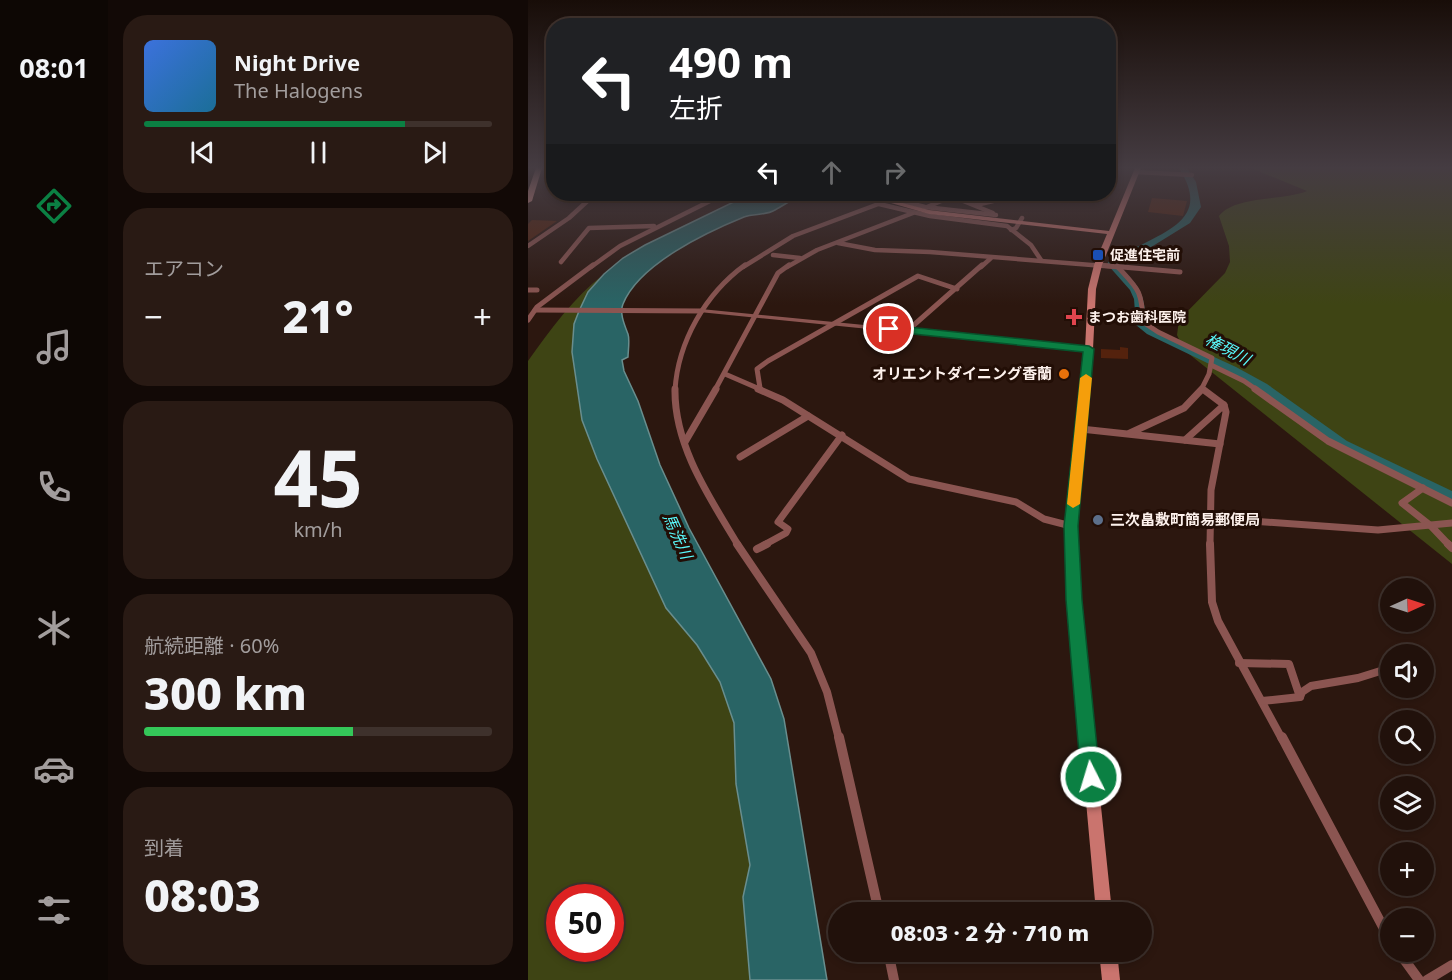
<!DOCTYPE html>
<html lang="ja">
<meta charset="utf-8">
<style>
body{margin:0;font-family:"Noto Sans","Noto Sans JP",sans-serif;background:#291a14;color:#f1f3f6;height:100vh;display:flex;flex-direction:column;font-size:22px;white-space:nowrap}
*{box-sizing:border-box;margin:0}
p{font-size:20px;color:#a29d9d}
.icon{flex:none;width:33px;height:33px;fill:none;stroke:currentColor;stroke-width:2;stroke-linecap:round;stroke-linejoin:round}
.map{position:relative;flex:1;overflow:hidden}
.side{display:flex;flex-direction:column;gap:15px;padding:15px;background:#120906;width:420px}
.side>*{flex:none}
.hud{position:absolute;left:18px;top:18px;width:570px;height:183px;border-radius:24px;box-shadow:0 3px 9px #0003,0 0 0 2px #3e312c;background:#202124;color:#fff;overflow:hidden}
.needle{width:39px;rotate:87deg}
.buttons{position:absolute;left:852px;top:578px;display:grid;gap:12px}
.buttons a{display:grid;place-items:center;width:54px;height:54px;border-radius:50%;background:#21110b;box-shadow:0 3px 9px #0003,0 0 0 2px #3e312c;font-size:30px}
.speed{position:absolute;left:18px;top:884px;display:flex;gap:12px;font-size:30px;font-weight:700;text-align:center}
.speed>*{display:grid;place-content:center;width:78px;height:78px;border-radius:50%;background:#21110b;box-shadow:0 3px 9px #0003,0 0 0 2px #3e312c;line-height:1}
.speed .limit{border:9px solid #d22;background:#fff;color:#111}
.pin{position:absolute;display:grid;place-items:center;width:51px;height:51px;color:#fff;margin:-26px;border:3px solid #fff;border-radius:50%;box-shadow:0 2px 6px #0007}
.me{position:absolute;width:66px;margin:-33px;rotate:355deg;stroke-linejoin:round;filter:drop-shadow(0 0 4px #0008)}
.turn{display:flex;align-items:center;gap:21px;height:126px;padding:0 24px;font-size:27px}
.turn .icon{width:78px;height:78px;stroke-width:2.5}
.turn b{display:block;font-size:42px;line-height:51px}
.lanes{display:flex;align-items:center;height:57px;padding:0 24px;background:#0003;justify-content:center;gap:30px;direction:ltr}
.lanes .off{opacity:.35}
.big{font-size:45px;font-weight:800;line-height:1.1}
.side .card{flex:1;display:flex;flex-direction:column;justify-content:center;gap:9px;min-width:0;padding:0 21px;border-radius:24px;background:#291a14}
.side .dial{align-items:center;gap:0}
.dial b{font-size:78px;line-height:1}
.song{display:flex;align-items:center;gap:18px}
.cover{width:72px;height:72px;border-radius:9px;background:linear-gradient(135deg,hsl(220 70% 55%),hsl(200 70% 35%))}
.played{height:6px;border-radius:3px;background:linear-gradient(90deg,#0b8043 75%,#3e312c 75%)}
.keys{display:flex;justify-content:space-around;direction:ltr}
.heat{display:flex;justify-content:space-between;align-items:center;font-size:33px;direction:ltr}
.charge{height:9px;border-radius:4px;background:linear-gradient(90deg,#34c759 60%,#3e312c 0)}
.trip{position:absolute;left:300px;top:902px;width:324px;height:60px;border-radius:30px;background:#21110b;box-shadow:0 3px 9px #0003,0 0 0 2px #3e312c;font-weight:800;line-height:60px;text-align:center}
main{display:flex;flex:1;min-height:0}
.tabs{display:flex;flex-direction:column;width:108px;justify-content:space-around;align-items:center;background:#0d0704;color:#a29d9d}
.tabs .icon{width:42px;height:42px}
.tabs .current{color:#0b8043}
.tabs b{font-size:27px;color:#f1f3f6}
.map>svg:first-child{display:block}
.green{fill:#3e4414;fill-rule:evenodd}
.water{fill:#296465;stroke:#698e8e;stroke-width:1.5}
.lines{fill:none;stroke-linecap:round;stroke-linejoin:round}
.river{fill:#296465;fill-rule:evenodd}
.building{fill:#54220d}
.minor-far4{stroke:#8b5551;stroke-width:4.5}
.minor-far3{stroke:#8b5551;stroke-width:5}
.minor-far2{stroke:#8b5551;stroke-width:7}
.minor-far1{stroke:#8b5551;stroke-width:8}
.minor{stroke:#8b5551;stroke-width:10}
.tertiary{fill:#8b5551;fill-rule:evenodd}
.secondary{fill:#ca746e;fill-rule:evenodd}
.trunk{fill:#f8a59e;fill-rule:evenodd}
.route{fill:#0b8043;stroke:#07532c;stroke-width:1.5}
.slow{fill:#f59e0b}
.transit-dot{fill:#1a4fb4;stroke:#220e06;stroke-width:2}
.health-dot{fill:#e0444e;stroke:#220e06;stroke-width:2}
.food-dot{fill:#e8710a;stroke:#220e06;stroke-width:2}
.service-dot{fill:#5c6f8a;stroke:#220e06;stroke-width:2}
.labels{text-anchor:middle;stroke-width:6;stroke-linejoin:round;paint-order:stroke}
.far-poi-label{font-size:14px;font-weight:bold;fill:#fdf1ec;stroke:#220e06;text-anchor:start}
.poi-label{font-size:15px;font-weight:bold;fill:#fdf1ec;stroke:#220e06;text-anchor:end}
.water-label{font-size:16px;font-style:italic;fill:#59f9fb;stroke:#220e06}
</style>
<main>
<nav class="tabs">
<b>08:01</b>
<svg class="icon current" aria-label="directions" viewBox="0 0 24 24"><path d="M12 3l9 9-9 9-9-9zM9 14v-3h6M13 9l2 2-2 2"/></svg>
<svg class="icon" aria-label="music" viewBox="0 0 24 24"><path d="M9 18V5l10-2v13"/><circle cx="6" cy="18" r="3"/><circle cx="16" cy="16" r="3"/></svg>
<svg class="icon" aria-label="phone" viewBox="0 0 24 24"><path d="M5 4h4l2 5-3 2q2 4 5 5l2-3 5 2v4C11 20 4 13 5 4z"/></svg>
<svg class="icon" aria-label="climate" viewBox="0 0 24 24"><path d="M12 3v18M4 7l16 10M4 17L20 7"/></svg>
<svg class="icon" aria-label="car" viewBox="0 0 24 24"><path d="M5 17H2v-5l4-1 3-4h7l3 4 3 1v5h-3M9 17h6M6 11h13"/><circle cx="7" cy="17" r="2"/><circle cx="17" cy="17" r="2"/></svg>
<svg class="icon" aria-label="filters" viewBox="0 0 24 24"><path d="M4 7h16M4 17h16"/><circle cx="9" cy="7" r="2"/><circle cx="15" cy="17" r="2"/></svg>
</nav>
<section class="side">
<div class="card">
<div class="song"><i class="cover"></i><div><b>Night Drive</b><p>The Halogens</p></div></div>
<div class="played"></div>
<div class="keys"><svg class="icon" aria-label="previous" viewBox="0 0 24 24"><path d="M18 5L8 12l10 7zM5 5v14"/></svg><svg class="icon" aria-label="pause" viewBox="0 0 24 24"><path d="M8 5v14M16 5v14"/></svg><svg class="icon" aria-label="next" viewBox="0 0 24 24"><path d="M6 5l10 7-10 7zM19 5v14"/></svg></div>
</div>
<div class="card"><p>エアコン</p>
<div class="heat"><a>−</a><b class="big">21°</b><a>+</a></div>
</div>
<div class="card dial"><b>45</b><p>km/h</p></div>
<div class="card"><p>航続距離 · 60%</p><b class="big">300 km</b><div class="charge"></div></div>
<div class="card"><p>到着</p><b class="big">08:03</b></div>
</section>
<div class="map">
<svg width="924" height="980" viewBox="0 0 924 980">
<rect width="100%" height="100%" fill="#2c170f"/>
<g class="green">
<path d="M 723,168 L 924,168 L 924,564 L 656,350 L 649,335 L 651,320 L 697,273 L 702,262 L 701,246 L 691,216 C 707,195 756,201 779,191 Z"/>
<path d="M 76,274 L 60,292 L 44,352 L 54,420 L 138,608 L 169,645 L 192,682 L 206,723 L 208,784 L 222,865 L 215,897 L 222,980 L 0,980 L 0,361 C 23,329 45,298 76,274 ZM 32,897 L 82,897 L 82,948 L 32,948 Z"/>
</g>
<path class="water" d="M 222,194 L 274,194 C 265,199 256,205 247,210 C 237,216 226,213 216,217 C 179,232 111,264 95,304 C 91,313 97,326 100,334 C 102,340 100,351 100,357 L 94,360 L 96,371 L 110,401 L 132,465 L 161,528 L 243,679 L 256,719 L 299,980 L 222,980 L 215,897 L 222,865 L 208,784 L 206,723 L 192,682 L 169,645 L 138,608 L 69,459 L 54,420 L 44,352 L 46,324 L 51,311 L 60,292 L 76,274 L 95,258 L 117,245 Z"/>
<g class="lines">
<path class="river" d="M 651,168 L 659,168 L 668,182 L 673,207 L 662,223 L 620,249 L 595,257 L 589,264 C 611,287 616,289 618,322 L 627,330 L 708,367 L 739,384 L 819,441 L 924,491 L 924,502 L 809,447 L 729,390 L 700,373 L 619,334 L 608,325 L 606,299 L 602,290 L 579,264 C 592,247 598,253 615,244 C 653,225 678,211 651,168 Z"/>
</g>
<g class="building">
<polygon points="624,198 659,201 655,216 620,212"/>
<polygon points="4,220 29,221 0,241 0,224"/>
<polygon points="592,347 600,348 600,359 573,358 573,349 592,350"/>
</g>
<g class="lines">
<g class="minor-far4">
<polyline points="609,172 664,175"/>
<polyline points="418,194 465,213"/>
<polyline points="152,197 154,194"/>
<polyline points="365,199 397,207 468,215"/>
<polyline points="365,199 377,194"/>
<polyline points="351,204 402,216 479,226 503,245 513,260"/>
<polyline points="448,205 465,201 471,194"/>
<polyline points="399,207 425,196"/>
<polyline points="483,230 488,228 494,218"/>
<polyline points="310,243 347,250 402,252 589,267"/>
<polyline points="0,246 41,218 67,194"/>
<polyline points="245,255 272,258"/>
<polyline points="33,262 61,228 126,226"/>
<polyline points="63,267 92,246 196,194"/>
<polyline points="215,267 265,236 353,203"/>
<polyline points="259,267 289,250 385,213"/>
<polyline points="453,267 463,258"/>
</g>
<g class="minor-far3">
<polyline points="571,265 652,272"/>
<path d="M 589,266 C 610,289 614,290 615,322 L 630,332 L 684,358 L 681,374 L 673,390"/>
<polyline points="0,290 9,290"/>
<polyline points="7,310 173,311"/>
<polyline points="0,320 9,307 65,265"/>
<polyline points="379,331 454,265"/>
<polyline points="683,365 716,381 729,390"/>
<polyline points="197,374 234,390"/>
<polyline points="232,388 229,369 240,361 390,276 429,289"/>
<path d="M 147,390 C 150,342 177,294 217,265"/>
<polyline points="187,390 250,273 261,265"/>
</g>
<g class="minor-far2">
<path d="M 147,389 C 146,446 182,498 210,545"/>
<polyline points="230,389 255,400 381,479 488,502 516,519 543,526"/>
<polyline points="727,389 800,441 924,503"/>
<polyline points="676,390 696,405 698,412 683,490 682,545"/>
<polyline points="553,429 692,444"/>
<polyline points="602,433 656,408 674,389"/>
<polyline points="657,440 696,405"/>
<polyline points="157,442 188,389"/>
<polyline points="212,457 280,416"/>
<polyline points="895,488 874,503 903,526 921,545"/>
<polyline points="682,518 850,530 924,523"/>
<polyline points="236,545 258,533 260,529 250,522 314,435"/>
</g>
<g class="minor-far1">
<polyline points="209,544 283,653 299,692 311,739"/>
<polyline points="682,544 684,602 690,621 754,739"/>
<polyline points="920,544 924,548"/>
<polyline points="229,549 239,544"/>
<polyline points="711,663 761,664 772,697"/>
<polyline points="734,701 772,697 774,692 783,686 830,678 862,668"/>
</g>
<g class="minor">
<polyline points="311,737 351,912"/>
<polyline points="754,737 862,940"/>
<polyline points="360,951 366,980"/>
<polyline points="870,951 891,980"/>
<polyline points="899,980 924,965"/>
</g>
<polygon class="tertiary" points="173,309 561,347 565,349 561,351 171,312 171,310"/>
<g class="secondary">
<polygon points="607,168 613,168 574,265 568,289 565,349 549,526 554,624 584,912 568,912 542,624 537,526 557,349 560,289 566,265 579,234 401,214 332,194 340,194 401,210 581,231"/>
<polygon points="571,951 589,951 592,980 574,980"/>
</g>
<polygon class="trunk" points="8,168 14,168 4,201 0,203 0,191"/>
</g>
<linearGradient id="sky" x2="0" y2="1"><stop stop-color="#180d08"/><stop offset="0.55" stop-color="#453c42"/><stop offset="1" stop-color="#453c42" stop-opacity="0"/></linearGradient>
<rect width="924" height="305" fill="url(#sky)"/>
<polygon class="route" points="361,325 561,346 566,349 550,526 554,600 572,777 570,784 563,786 556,784 553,777 538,600 536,526 555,352 357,331 357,326"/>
<polygon class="slow" points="558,374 564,378 552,504 545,508 539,504 552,378"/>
<rect class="transit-dot" x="564" y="249" width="12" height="12" rx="3"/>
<path class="health-dot" d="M543 308h6v6h6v6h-6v6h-6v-6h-6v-6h6z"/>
<circle class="food-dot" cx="536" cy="374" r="6"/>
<circle class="service-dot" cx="570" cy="520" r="6"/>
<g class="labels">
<g class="far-poi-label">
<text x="582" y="260">促進住宅前</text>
<text x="560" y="322">まつお歯科医院</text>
</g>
<g class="poi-label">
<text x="524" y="379">オリエントダイニング香蘭</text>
<text x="582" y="525" text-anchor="start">三次畠敷町簡易郵便局</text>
</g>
<g class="water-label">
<text transform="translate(700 349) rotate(28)" y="6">権現川</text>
<text transform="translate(150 536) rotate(66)" y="6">馬洗川</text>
</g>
</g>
</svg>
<div class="buttons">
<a><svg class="needle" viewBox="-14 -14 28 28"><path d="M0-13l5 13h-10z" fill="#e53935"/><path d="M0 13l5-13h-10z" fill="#a29d9d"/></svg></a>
<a><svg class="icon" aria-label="sound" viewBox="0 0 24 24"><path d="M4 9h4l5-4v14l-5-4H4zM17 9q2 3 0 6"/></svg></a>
<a><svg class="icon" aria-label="search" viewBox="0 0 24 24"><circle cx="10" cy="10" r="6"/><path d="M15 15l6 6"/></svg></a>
<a><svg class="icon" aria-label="layers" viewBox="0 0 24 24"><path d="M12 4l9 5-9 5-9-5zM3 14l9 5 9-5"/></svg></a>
<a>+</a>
<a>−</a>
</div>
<div class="speed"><div class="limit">50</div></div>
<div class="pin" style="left:361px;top:329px;background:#d93025"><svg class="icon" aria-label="arrive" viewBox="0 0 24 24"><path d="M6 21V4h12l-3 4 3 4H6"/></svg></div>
<svg class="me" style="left:563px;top:777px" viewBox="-20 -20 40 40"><circle r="17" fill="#0b8043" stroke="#fff" stroke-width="3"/><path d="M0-11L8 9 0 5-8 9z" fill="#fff"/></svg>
<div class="trip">08:03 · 2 分 · 710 m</div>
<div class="hud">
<div class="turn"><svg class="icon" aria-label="left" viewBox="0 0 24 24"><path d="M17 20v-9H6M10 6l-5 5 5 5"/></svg><div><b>490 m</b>左折</div></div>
<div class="lanes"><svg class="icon" aria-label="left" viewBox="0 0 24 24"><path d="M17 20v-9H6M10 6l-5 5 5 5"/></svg><svg class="icon off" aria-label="ahead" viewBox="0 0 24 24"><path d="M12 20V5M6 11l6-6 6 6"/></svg><svg class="icon off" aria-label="right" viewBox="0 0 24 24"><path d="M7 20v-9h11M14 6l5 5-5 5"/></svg></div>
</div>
</div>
</main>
